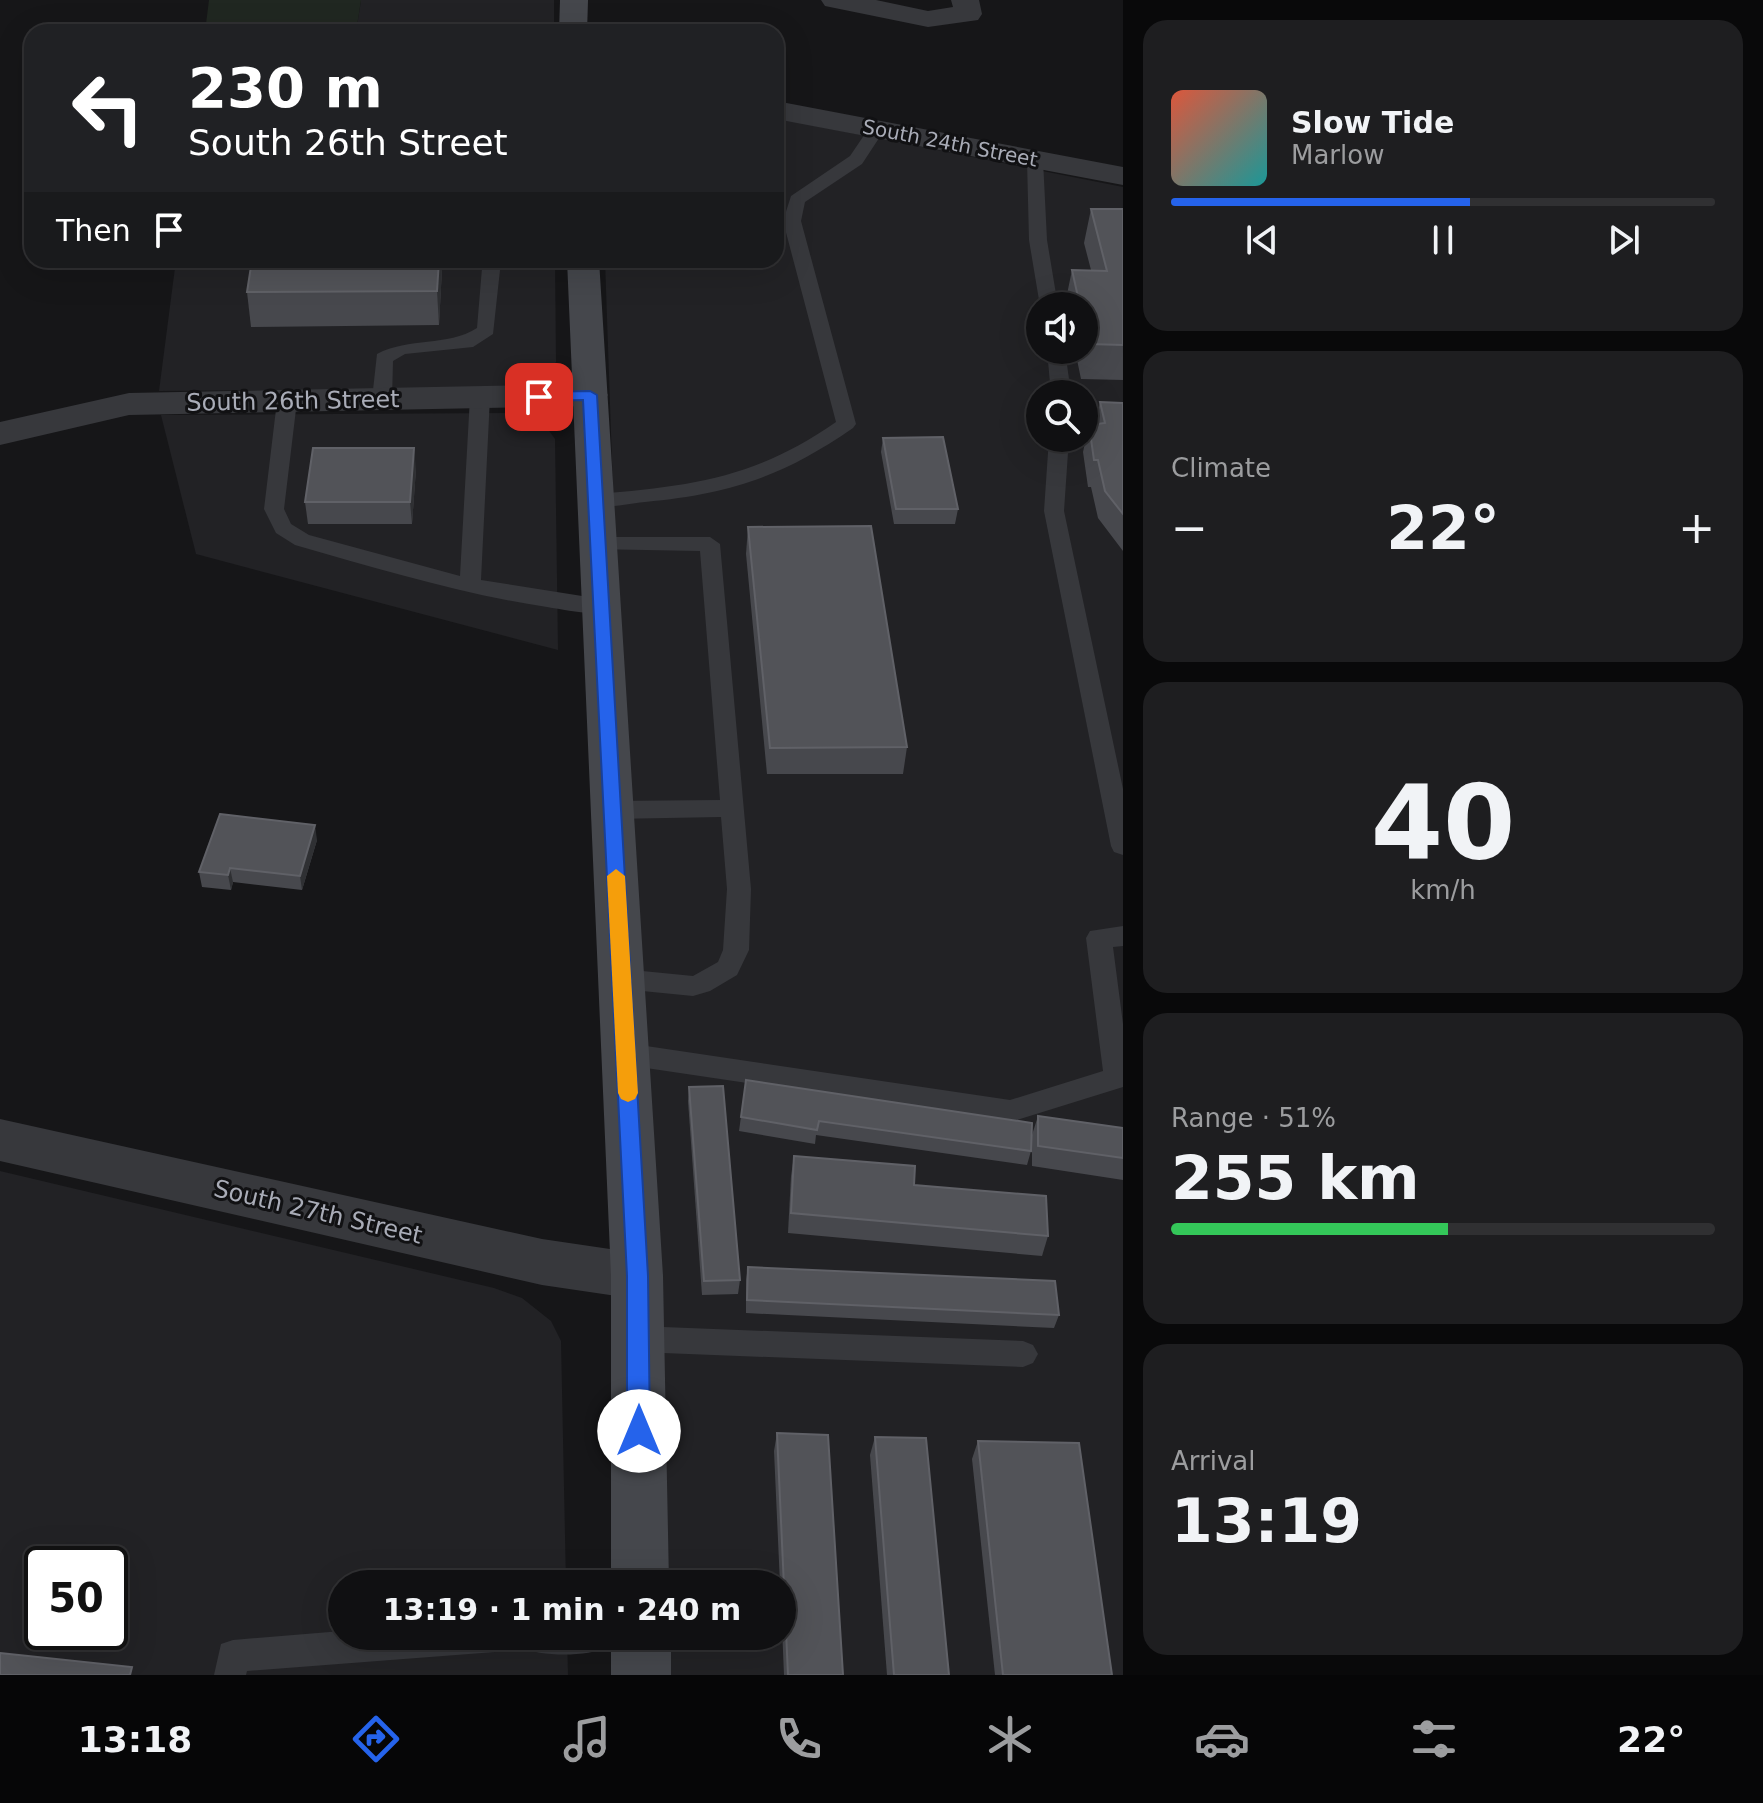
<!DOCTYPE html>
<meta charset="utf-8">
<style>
body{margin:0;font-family:"DejaVu Sans",sans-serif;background:#1e1e20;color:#f1f3f6;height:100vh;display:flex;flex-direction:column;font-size:30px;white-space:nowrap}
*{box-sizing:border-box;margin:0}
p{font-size:26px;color:#9c9d9f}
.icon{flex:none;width:44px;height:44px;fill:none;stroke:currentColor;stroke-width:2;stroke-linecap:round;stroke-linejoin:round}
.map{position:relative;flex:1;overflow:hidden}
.sheet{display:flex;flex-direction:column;gap:20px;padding:20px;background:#09090a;width:640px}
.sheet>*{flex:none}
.banner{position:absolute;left:24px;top:24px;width:760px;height:244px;border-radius:24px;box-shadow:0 8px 32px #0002,0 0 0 2px #303032;background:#202124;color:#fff;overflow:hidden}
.buttons{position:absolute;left:1026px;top:292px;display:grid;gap:16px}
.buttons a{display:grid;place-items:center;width:72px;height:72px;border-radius:50%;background:#101012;box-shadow:0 8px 32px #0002,0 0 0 2px #303032;font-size:40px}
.speed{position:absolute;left:24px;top:1546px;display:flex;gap:16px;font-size:40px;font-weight:700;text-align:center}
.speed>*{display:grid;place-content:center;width:104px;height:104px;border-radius:50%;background:#101012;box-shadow:0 8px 32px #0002,0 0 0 2px #303032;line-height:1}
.speed .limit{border:4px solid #111;border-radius:12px;background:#fff;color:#111}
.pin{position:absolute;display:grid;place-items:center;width:68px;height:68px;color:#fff;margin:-34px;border-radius:16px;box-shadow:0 4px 12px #0006}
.me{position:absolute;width:88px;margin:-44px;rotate:0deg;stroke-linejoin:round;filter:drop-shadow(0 0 6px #0008)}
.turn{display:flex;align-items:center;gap:28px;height:168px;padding:0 32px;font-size:36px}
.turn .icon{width:104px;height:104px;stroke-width:2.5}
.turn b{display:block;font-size:56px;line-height:68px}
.then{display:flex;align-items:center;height:76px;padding:0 32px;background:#0003;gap:16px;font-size:30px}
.big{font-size:60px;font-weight:800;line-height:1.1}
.sheet .widget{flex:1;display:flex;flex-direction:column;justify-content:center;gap:12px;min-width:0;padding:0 28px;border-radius:24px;background:#1e1e20}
.sheet .dial{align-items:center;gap:0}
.dial b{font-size:104px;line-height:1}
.song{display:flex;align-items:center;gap:24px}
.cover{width:96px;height:96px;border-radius:12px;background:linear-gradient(135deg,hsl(10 70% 55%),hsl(180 70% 35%))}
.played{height:8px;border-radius:4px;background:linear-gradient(90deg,#2563eb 55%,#303032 55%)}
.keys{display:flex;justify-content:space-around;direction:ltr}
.heat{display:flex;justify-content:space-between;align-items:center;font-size:44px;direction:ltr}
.charge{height:12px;border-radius:6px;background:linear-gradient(90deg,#34c759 51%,#303032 0)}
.trip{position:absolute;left:328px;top:1570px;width:468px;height:80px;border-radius:40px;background:#101012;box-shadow:0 8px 32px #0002,0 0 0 2px #303032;font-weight:800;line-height:80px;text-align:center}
.tab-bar{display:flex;height:128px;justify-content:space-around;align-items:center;background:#060607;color:#9c9d9f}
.tab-bar .icon{width:56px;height:56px}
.tab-bar .selected{color:#2563eb}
.tab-bar b{font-size:36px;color:#f1f3f6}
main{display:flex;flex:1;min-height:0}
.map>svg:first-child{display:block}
.built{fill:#222225;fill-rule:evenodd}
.green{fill:#202721}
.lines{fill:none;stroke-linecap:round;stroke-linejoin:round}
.service{fill:#37383c;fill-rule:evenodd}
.minor{fill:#37383c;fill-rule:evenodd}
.tertiary{fill:#37383c;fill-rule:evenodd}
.secondary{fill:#45474c;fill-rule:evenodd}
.wall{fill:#47484d}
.shaded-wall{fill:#2f3033}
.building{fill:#525358;stroke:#606167;stroke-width:2}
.route{fill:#2563eb;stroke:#184099;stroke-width:2}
.slow{fill:#f59e0b}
.labels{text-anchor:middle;stroke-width:6;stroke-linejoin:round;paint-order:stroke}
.far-street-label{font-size:20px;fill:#a9acb7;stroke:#111113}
.street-label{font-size:24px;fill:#a9acb7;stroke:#111113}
</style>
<main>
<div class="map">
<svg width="1123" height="1675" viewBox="0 0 1123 1675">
<rect width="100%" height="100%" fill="#161618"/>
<g class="built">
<polygon points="361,0 554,0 554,32 356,32"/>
<path d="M 776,118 L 1123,187 L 1123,1675 L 654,1675 L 653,1636 L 782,1636 L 782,1584 L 651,1584 L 605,260 L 776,260 ZM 1040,306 L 1084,306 L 1084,350 L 1040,350 ZM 1040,394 L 1084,394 L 1084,438 L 1040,438 Z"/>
<polygon points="176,260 555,260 556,362 541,380 530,386 514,388 159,391"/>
<polygon points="511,413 545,425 555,439 558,650 196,554 161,415"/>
<path d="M 0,1171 L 494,1288 L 522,1298 L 551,1321 L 561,1341 L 566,1584 L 342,1584 L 342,1636 L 567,1636 L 568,1675 L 0,1675 ZM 42,1564 L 110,1564 L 110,1632 L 42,1632 Z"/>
</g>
<polygon class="green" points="209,0 361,0 356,32 205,32"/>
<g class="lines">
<g class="service">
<path d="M 877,124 L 885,129 L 862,164 L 805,202 L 801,221 L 856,424 L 853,428 C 782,477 730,494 645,502 C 627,504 606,509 589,505 L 586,500 L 596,494 C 691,486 756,478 836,422 L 783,221 L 791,196 L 850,156 L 871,125 Z"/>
<polygon points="1035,155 1043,160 1047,240 1058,306 1040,306 1029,240 1027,160"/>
<path d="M 490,260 L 510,260 L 500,270 L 493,334 L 473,347 L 405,354 L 393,361 L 392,399 L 382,405 L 375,403 L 372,399 L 377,354 C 409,337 447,347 477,328 L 482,268 Z"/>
<polygon points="1047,350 1065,350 1071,394 1051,394"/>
<path d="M 480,391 L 490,397 L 481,580 L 601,599 L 609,601 L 612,606 L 609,611 C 590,616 566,610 547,607 C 461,594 379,569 295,545 L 276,533 L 264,509 L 277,401 L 287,395 L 297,401 L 284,509 L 291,524 L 309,535 L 460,576 L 470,397 Z"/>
<polygon points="1049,438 1069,438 1064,511 1123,789 1123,855 1114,852 1111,846 1044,511"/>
<polygon points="598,537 710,537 720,544 751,889 749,950 737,975 710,991 693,996 622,989 613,986 609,979 613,972 622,969 693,976 718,962 723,950 727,889 721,817 612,819 604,816 600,810 604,804 612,801 720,800 700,551 591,549 588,544"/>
<polygon points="1123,926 1123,946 1113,947 1123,1024 1123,1087 1010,1122 626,1065 617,1062 613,1054 617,1046 626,1043 1010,1100 1103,1071 1086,938 1090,931"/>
<polygon points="638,1326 1023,1341 1033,1345 1038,1354 1033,1363 1023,1367 638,1352 628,1348 623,1339 628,1330"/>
<polygon points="342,1631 342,1636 511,1636 506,1647 495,1652 247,1671 246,1675 214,1675 221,1644 233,1640"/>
<path d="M 514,1636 L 614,1636 L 609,1647 C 586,1657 542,1657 519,1647 Z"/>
</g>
<g class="minor">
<polygon points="821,0 876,0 928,11 953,7 951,0 979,0 982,14 978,20 928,27 825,6"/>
<polygon points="590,384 603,387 608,395 603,403 590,406 129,415 0,445 0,422 129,393"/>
<polygon points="0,1119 542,1239 637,1253 656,1260 663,1276 656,1292 637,1299 542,1285 0,1161"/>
</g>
<polygon class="tertiary" points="776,101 1123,167 1123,185 776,119"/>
<g class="secondary">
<polygon points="560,0 588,0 587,32 559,32"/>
<polygon points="567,260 599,260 663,1276 669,1584 611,1584 611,1276"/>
<rect x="611" y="1636" width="60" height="39"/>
</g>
</g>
<g class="wall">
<polygon points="1091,209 1123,209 1123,380 1081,379 1075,350 1084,350 1084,306 1065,306 1065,304 1072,270 1091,270 1084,243"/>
<polygon points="442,269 439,325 251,327 247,292"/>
<polygon points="1100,402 1123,403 1123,551 1098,518 1091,487 1088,487 1083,452 1089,425 1095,424"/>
<polygon points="883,438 958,509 955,524 894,524 881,452"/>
<polygon points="416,469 412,524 308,524 305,502"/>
<polygon points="748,527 907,747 903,774 767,774 746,554"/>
<polygon points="317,840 302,890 233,882 231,890 202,887 199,872"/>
<polygon points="746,1080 1032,1135 1038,1116 1123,1128 1123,1180 1032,1166 1032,1140 1031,1151 1027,1165 816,1135 815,1144 739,1131"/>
<polygon points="689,1087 740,1280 738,1294 702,1295 688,1101"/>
<polygon points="794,1156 914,1185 1048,1236 1042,1256 788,1233 791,1176"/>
<polygon points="748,1267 1059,1315 1054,1328 746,1313 746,1280"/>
<polygon points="777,1433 843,1675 784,1675 782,1627 782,1584 780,1584 774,1451"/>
<polygon points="875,1437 949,1675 887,1675 870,1455"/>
<polygon points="978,1441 1112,1675 995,1675 972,1459"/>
</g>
<g class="shaded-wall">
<polygon points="439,260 442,260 442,269 439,325 437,291"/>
<polygon points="414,448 416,469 412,524 410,502"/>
<polygon points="315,825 317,840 302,890 300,876"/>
<polygon points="230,868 233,882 231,890 228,875"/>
</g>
<g class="building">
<polygon points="1091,209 1123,209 1123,345 1089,344 1084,321 1084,306 1080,306 1072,270 1107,271"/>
<polygon points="252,260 439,260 437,291 247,292"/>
<polygon points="1100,402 1123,403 1123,514 1105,491 1098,460 1094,460 1089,425 1105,423"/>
<polygon points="943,437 958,509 896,509 883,438"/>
<polygon points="313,448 414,448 410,502 305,502"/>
<polygon points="871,526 907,747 770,748 748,527"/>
<polygon points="220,814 315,825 300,876 230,868 228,875 199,872"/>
<polygon points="746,1080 1032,1123 1031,1151 819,1121 817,1130 741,1117"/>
<polygon points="723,1086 740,1280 704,1281 689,1087"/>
<polygon points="1038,1116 1123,1128 1123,1158 1038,1146"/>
<polygon points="794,1156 915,1166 914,1185 1046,1196 1048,1236 791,1213"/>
<polygon points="748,1267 1055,1281 1059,1315 747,1300"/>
<polygon points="777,1433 828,1435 843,1675 788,1675"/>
<polygon points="875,1437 926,1438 949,1675 894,1675"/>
<polygon points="978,1441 1079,1443 1112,1675 1003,1675"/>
<polygon points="0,1653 132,1667 130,1675 0,1675"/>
</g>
<polygon class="route" points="590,391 597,395 648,1276 650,1431 647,1438 639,1441 631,1438 627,1431 627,1276 583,400 539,401 531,397 539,392"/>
<polygon class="slow" points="616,869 625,876 638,1093 635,1099 628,1102 621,1099 618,1093 607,876"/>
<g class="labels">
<g class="far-street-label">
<text transform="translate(950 143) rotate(11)" y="7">South 24th Street</text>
</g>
<g class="street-label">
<text transform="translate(293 401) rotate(-1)" y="8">South 26th Street</text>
<text transform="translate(318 1212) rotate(13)" y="8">South 27th Street</text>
</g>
</g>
</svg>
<div class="buttons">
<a><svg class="icon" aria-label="sound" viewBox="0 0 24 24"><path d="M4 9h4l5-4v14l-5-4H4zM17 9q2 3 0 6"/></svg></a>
<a><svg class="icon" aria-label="search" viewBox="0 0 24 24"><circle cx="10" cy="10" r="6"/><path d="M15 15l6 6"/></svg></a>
</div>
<div class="speed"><div class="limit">50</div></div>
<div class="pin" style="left:539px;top:397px;background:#d93025"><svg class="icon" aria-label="arrive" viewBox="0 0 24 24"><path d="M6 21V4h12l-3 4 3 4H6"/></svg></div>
<svg class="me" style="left:639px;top:1431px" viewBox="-20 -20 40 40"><circle r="19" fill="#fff"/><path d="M0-13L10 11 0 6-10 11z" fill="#2563eb"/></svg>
<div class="trip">13:19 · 1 min · 240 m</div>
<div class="banner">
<div class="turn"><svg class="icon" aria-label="left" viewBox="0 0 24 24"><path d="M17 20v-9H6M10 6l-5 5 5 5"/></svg><div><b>230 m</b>South 26th Street</div></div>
<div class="then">Then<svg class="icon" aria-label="arrive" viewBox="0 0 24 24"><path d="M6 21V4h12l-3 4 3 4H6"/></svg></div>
</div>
</div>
<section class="sheet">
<div class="widget">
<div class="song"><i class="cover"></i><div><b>Slow Tide</b><p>Marlow</p></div></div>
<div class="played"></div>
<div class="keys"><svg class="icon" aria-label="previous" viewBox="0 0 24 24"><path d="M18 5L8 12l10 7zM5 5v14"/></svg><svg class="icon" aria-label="pause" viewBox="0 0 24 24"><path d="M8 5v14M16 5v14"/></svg><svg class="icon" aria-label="next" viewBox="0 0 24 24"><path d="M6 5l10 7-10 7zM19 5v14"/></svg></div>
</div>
<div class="widget"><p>Climate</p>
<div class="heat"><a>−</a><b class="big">22°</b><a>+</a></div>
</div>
<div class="widget dial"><b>40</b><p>km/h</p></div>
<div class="widget"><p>Range · 51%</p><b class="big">255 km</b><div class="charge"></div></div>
<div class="widget"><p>Arrival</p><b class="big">13:19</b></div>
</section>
</main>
<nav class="tab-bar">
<b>13:18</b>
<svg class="icon selected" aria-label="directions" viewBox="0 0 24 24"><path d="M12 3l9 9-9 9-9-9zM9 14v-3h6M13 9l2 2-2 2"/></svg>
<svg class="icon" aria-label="music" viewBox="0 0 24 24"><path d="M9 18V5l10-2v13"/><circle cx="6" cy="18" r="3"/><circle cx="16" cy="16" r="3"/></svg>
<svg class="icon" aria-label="phone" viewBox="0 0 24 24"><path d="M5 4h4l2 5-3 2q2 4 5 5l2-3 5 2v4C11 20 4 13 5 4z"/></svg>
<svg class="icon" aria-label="climate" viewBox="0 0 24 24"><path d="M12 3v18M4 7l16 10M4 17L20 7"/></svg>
<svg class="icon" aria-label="car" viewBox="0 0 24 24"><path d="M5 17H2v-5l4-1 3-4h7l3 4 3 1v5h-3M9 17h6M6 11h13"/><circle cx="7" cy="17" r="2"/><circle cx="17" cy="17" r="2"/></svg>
<svg class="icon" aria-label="filters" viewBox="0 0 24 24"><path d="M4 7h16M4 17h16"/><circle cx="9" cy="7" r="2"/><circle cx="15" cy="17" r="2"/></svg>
<b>22°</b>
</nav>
